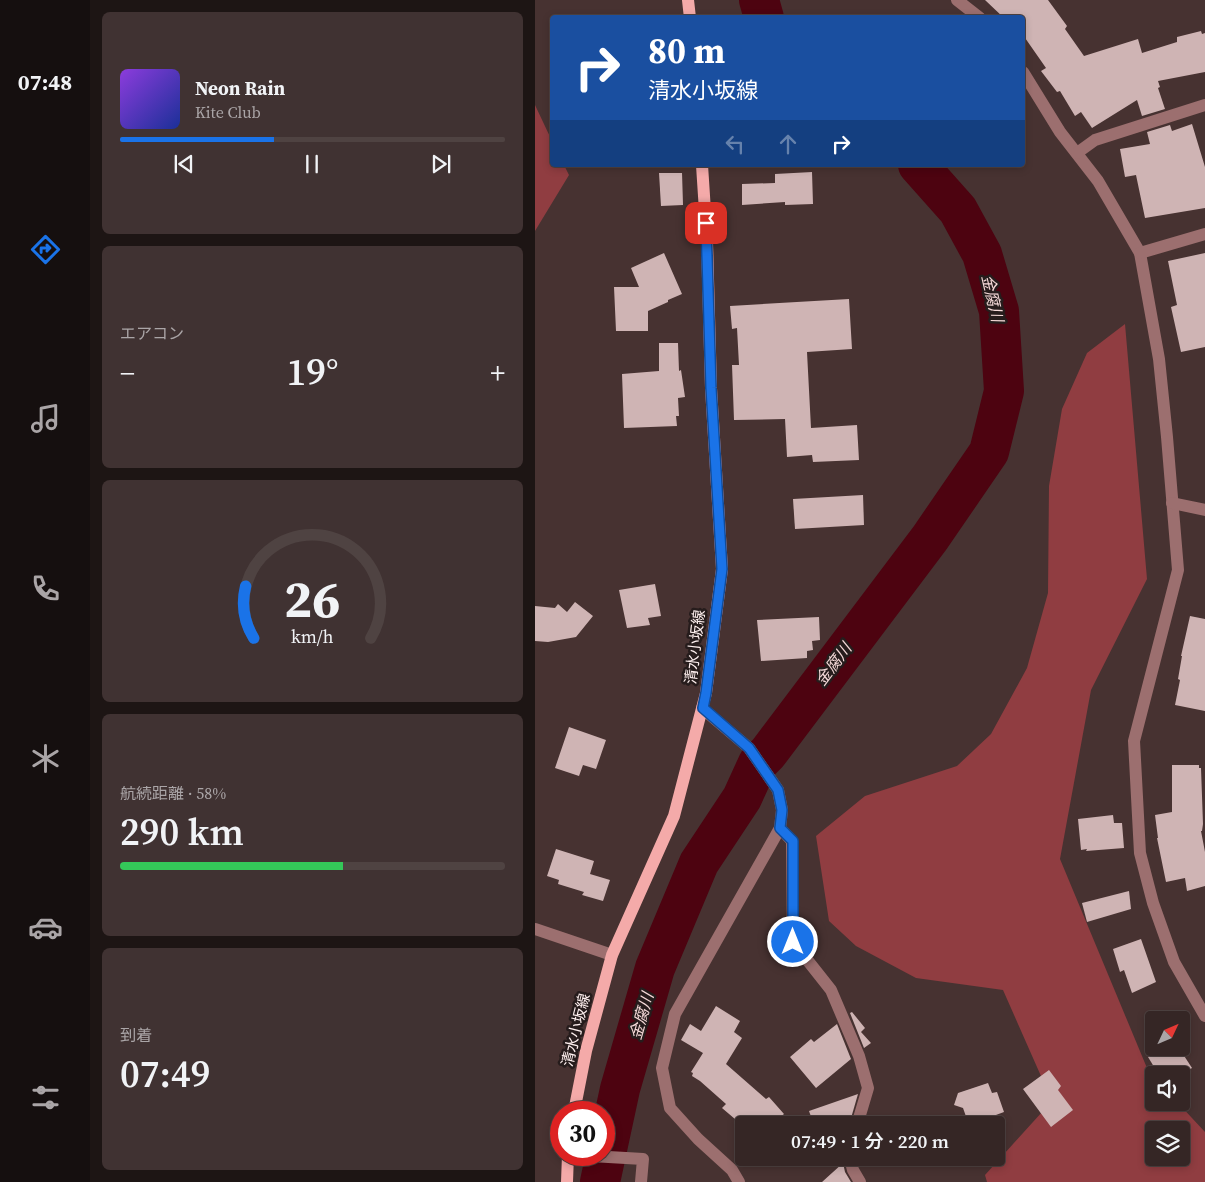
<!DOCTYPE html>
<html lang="ja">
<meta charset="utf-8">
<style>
body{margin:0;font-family:"Source Serif 4","Noto Sans JP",serif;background:#403232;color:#f1f3f6;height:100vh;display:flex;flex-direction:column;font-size:19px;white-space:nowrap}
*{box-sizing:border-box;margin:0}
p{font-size:16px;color:#aaa5a7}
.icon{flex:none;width:28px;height:28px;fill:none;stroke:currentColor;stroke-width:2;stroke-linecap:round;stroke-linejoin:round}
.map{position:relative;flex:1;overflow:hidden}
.side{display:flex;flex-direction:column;gap:12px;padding:12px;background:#1d1514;width:445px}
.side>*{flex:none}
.hud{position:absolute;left:15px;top:15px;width:475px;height:152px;border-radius:5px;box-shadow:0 2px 8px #0003,0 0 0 1px #4f4342;background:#1a4fa0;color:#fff;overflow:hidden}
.needle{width:32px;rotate:46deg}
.buttons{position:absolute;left:610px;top:1011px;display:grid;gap:10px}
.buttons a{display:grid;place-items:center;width:45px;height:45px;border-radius:5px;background:#352625;box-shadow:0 2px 8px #0003,0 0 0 1px #4f4342;font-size:25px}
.speed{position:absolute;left:15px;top:1101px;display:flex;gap:10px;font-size:25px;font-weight:700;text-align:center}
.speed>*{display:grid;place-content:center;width:65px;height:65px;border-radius:50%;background:#352625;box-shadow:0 2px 8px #0003,0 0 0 1px #4f4342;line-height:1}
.speed .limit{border:8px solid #d22;background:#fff;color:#111}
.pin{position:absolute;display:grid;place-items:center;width:42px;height:42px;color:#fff;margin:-21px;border-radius:10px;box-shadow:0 2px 8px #0006}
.me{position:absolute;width:55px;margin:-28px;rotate:0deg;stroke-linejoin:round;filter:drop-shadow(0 0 4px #0008)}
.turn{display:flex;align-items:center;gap:18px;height:105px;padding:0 15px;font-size:22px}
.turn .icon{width:65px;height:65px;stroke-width:2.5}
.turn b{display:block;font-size:35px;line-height:42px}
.lanes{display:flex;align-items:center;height:48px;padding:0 15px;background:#0003;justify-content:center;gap:25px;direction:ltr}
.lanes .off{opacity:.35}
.big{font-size:38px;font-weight:600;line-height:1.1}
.side .card{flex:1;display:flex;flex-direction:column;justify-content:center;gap:8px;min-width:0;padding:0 18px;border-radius:8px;background:#403232}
.side .dial{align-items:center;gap:0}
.dial svg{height:130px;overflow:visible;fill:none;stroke:#4f4342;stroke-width:7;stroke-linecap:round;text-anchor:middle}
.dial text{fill:#f1f3f6;stroke:none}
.song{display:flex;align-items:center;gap:15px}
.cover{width:60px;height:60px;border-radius:8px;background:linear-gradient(135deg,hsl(270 70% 55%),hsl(230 70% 35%))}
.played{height:5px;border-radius:2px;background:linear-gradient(90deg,#1a73e8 40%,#4f4342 40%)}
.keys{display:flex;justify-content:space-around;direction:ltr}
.heat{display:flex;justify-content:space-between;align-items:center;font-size:28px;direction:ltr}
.charge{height:8px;border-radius:4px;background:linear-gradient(90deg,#34c759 58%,#4f4342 0)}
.trip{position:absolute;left:200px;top:1116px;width:270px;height:50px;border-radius:5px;background:#352625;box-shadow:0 2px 8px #0003,0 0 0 1px #4f4342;font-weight:600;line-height:50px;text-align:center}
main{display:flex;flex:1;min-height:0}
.tab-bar{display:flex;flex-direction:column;width:90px;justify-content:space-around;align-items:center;background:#150f0f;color:#aaa5a7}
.tab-bar .icon{width:35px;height:35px}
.tab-bar .current{color:#1a73e8}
.tab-bar b{font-size:22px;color:#f1f3f6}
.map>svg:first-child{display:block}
.green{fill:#903d41;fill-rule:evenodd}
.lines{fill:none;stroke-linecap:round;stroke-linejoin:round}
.river{stroke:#4d0310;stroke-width:40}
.building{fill:#cfb4b4}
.minor{stroke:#9c6f6f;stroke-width:12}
.major{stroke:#f4aaa9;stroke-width:12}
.route-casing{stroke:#114b97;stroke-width:12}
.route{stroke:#1a73e8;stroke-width:9}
.labels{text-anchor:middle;stroke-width:5;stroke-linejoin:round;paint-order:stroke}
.street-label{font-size:15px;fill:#fff1f0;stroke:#261c1c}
.water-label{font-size:16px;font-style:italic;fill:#f6dad9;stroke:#261c1c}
</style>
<main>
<nav class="tab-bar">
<b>07:48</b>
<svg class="icon current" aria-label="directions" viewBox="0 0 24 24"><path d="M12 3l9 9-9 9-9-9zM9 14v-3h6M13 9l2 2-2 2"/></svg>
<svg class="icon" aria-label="music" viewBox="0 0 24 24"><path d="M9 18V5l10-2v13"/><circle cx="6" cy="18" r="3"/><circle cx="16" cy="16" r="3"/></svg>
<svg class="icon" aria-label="phone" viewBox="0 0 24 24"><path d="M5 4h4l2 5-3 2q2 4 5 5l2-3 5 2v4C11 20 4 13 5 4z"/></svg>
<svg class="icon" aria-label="climate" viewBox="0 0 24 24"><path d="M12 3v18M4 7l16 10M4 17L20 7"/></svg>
<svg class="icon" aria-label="car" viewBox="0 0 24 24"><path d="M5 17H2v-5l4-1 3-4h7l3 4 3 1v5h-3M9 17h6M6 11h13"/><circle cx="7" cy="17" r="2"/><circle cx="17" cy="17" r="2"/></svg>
<svg class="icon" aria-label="filters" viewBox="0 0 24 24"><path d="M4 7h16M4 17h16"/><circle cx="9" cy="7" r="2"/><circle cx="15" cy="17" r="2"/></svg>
</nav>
<section class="side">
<div class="card">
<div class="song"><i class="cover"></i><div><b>Neon Rain</b><p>Kite Club</p></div></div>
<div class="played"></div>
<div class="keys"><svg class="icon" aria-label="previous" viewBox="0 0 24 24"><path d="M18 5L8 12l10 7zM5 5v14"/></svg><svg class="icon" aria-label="pause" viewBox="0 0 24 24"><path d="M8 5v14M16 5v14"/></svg><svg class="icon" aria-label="next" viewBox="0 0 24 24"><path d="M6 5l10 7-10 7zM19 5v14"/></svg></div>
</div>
<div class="card"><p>エアコン</p>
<div class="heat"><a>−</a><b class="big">19°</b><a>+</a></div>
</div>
<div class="card dial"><svg viewBox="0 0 100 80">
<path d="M14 69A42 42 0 1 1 86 69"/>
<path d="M14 69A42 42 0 0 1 9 37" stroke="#1a73e8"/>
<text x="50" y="56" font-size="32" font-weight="700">26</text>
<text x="50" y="72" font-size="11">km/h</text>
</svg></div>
<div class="card"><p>航続距離 · 58%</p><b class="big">290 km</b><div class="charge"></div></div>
<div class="card"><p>到着</p><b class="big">07:49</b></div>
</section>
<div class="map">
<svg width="670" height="1182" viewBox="0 0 670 1182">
<rect width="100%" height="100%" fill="#473231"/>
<g class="green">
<polygon points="0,105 17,141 18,165 29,165 34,175 0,231"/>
<path d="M 590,324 L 612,579 L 556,690 L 525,859 L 612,1068 L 619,1076 L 619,1102 L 643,1103 L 670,1132 L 670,1182 L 452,1182 L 450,1175 L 517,1101 L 468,990 L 381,978 L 321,946 L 294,921 L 281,836 L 330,796 L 422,766 L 456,734 L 492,668 L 513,593 L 514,486 L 527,409 L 552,353 ZM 619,1130 L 646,1130 L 646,1158 L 619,1158 Z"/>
</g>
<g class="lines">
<g class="river">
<polyline points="224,0 229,18"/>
<polyline points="65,1182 85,1089 120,968 164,863 207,798 223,763 233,753 395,538 454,452 469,391 464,311 447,254 423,210 383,165"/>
</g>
</g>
<g class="building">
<polygon points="450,0 513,0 532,26 530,29 549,56 603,39 607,53 642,42 642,37 666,31 667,34 670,33 670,72 623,81 625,87 623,88 630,109 607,116 602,100 557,128 546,112 540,116 525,91 522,92 506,71 511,68 488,35 488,18 469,18"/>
<polygon points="657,124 670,167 670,208 610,218 601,175 590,177 585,149 615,144 612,132 635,125 637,131"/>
<polygon points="277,172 278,204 250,205 250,202 207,205 207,184 240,183 240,174"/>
<polygon points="124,173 147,173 148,205 126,206"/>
<polygon points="129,253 147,294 133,300 133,302 113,311 113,331 81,331 79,287 104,287 96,268"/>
<polygon points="670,253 670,347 646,352 636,307 642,305 633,261"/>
<polygon points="314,299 317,349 272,352 276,428 322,425 324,460 278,462 277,455 252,457 250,419 199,420 197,365 204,365 202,328 197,329 195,306"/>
<polygon points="124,343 143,343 144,371 146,370 150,397 143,398 144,416 141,416 142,426 89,428 87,374 124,371"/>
<polygon points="328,495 329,525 260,529 258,499"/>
<polygon points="120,584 126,616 113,618 115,625 92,628 84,590"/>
<polygon points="40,602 58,616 41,637 13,642 0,641 0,606 20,608 23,604 32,612"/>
<polygon points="655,616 670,619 670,711 640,705 645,680 643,679 647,656 646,656"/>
<polygon points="284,617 285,640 277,641 278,650 272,651 272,658 226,661 222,620"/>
<polygon points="34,727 71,740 61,769 48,765 44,776 20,768"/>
<polygon points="637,765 664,765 664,768 666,768 668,824 667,831 666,831 670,852 670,886 652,891 650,878 631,882 622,838 623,838 620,815 637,812"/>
<polygon points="578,815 579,823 587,823 589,848 551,851 552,849 546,850 543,819"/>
<polygon points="21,849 59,861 55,874 75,880 68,901 47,895 49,892 23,884 24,880 12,876"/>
<polygon points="594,891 596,909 552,922 547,903"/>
<polygon points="606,939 621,982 597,993 589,970 585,972 578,949"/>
<polygon points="181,1006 205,1021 199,1032 207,1038 191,1064 231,1099 234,1097 249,1114 236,1125 207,1125 187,1108 191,1104 165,1081 157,1076 158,1073 156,1072 168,1053 146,1040 155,1024 166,1031"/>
<polygon points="317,1012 330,1028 326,1032 336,1043 329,1048 315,1013"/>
<polygon points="302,1024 316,1059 281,1088 255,1057 276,1039 279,1042"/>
<polygon points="628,1048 644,1048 657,1068 645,1075 624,1075 613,1057"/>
<polygon points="514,1070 526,1086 523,1090 538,1110 516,1127 488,1089"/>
<polygon points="453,1083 457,1093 462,1092 469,1112 434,1125 428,1108 419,1105 423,1093"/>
<polygon points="323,1094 314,1125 279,1125 274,1111"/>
<polygon points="308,1163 310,1172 316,1182 287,1182"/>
</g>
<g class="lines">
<g class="minor">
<polyline points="422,0 445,18"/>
<polyline points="488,72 525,132 563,181 605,253 624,359 632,437 643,570 599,741 605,853 618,903 639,962 670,1016"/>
<polyline points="542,153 560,140 670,105"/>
<polyline points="605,253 670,234"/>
<polyline points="637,503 670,510"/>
<polyline points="167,708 214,748 243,790 247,810 245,828 140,1014 127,1068 135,1108 163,1139 197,1170 204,1182"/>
<polyline points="245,828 257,841 258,942 296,990 324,1056 333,1088 322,1125"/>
<polyline points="0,929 77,955"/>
<polyline points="39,1155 108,1159 106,1182"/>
<polyline points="315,1158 318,1170 325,1182"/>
</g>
<g class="major">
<polyline points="153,0 155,18"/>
<polyline points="39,1112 51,1051 77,955 139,816 171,693 187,569 176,388 172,242 167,165"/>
<polyline points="32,1182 33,1155"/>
</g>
</g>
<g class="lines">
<defs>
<polyline id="route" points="171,223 176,388 187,569 171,693 168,708 214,748 243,790 247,810 245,828 258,841 258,942"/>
</defs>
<use href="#route" class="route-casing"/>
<use href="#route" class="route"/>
</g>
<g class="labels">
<g class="street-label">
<text transform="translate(160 647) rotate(-83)" y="5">清水小坂線</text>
<text transform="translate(41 1030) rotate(-76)" y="5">清水小坂線</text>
</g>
<g class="water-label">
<text transform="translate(458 298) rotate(77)" y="6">金腐川</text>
<text transform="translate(298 664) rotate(-53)" y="6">金腐川</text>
<text transform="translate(106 1016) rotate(-74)" y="6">金腐川</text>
</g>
</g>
</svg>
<div class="buttons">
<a><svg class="needle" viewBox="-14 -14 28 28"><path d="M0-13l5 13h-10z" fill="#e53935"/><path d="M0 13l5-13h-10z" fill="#aaa5a7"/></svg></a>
<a><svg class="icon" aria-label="sound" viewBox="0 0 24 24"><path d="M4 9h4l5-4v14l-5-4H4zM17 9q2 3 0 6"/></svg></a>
<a><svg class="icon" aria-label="layers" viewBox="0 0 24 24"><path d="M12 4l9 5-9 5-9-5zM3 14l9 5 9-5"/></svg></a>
</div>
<div class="speed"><div class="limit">30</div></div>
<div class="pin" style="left:171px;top:223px;background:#d93025"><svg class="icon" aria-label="arrive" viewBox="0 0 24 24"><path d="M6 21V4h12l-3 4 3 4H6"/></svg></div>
<svg class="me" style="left:258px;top:942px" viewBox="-20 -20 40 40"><circle r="17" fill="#1a73e8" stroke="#fff" stroke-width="3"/><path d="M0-11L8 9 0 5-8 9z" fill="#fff"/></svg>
<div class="trip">07:49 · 1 分 · 220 m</div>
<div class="hud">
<div class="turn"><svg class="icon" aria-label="right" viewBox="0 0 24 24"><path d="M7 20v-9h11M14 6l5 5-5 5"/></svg><div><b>80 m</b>清水小坂線</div></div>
<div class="lanes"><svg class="icon off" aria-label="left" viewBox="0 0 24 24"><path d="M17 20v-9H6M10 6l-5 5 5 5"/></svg><svg class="icon off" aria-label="ahead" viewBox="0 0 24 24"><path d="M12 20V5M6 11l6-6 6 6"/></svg><svg class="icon" aria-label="right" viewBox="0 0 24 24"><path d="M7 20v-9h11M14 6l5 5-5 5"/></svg></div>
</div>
</div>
</main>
